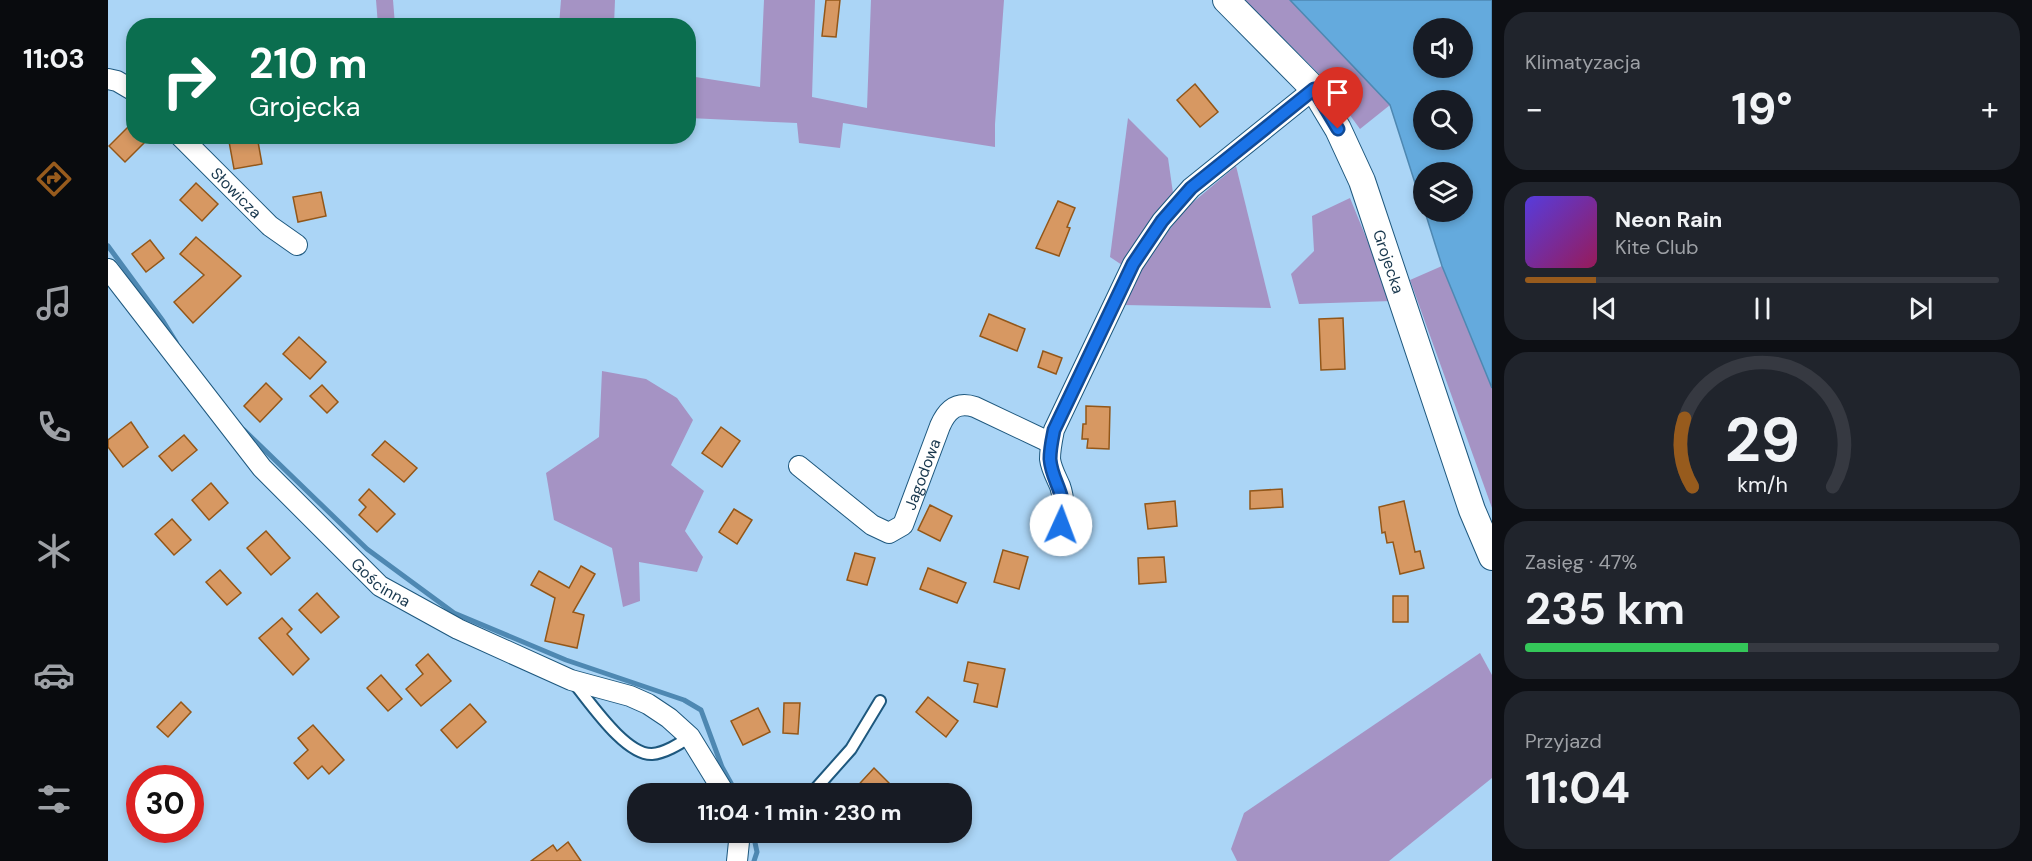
<!DOCTYPE html>
<html lang="pl">
<meta charset="utf-8">
<style>
body{margin:0;font-family:"DM Sans",sans-serif;background:#20242c;color:#f1f3f6;height:100vh;display:flex;flex-direction:column;font-size:22px;white-space:nowrap}
*{box-sizing:border-box;margin:0}
p{font-size:20px;color:#9ea1a6}
.icon{flex:none;width:33px;height:33px;fill:none;stroke:currentColor;stroke-width:2;stroke-linecap:round;stroke-linejoin:round}
.map{position:relative;flex:1;overflow:hidden}
.side{display:flex;flex-direction:column;gap:12px;padding:12px;background:#0d0f14;width:540px}
.side>*{flex:none}
.hud{position:absolute;left:18px;top:18px;width:570px;height:126px;border-radius:24px;box-shadow:0 3px 9px #0003;background:#0b6e4f;color:#fff;overflow:hidden}
.controls{position:absolute;left:1305px;top:18px;display:grid;gap:12px}
.controls a{display:grid;place-items:center;width:60px;height:60px;border-radius:50%;background:#171b24;box-shadow:0 3px 9px #0003;font-size:30px}
.speed{position:absolute;left:18px;top:765px;display:flex;gap:12px;font-size:30px;font-weight:700;text-align:center}
.speed>*{display:grid;place-content:center;width:78px;height:78px;border-radius:50%;background:#171b24;box-shadow:0 3px 9px #0003;line-height:1}
.speed .limit{border:9px solid #d22;background:#fff;color:#111}
.pin{position:absolute;display:grid;place-items:center;width:51px;height:51px;color:#fff;margin:-62px -26px;border-radius:50% 50% 50% 0;rotate:-45deg;box-shadow:0 0 6px #0007}
.pin .icon{rotate:45deg}
.me{position:absolute;width:66px;margin:-33px;rotate:2deg;stroke-linejoin:round;filter:drop-shadow(0 0 4px #0008)}
.turn{display:flex;align-items:center;gap:21px;height:126px;padding:0 24px;font-size:27px}
.turn .icon{width:78px;height:78px;stroke-width:2.5}
.turn b{display:block;font-size:42px;line-height:51px}
.big{font-size:45px;font-weight:700;line-height:1.1}
.side .card{flex:1;display:flex;flex-direction:column;justify-content:center;gap:9px;min-width:0;padding:0 21px;border-radius:24px;background:#20242c}
.side .dial{align-items:center;gap:0}
.dial svg{height:156px;overflow:visible;fill:none;stroke:#363941;stroke-width:7;stroke-linecap:round;text-anchor:middle}
.dial text{fill:#f1f3f6;stroke:none}
.song{display:flex;align-items:center;gap:18px}
.cover{width:72px;height:72px;border-radius:9px;background:linear-gradient(135deg,hsl(250 70% 55%),hsl(330 70% 35%))}
.played{height:6px;border-radius:3px;background:linear-gradient(90deg,#975b1d 15%,#363941 15%)}
.keys{display:flex;justify-content:space-around;direction:ltr}
.heat{display:flex;justify-content:space-between;align-items:center;font-size:33px;direction:ltr}
.charge{height:9px;border-radius:4px;background:linear-gradient(90deg,#34c759 47%,#363941 0)}
.trip{position:absolute;left:519px;top:783px;width:345px;height:60px;border-radius:24px;background:#171b24;box-shadow:0 3px 9px #0003;font-weight:700;line-height:60px;text-align:center}
main{display:flex;flex:1;min-height:0}
.tabs{display:flex;flex-direction:column;width:108px;justify-content:space-around;align-items:center;background:#090b0e;color:#9ea1a6}
.tabs .icon{width:42px;height:42px}
.tabs .on{color:#975b1d}
.tabs b{font-size:27px;color:#f1f3f6}
.map>svg:first-child{display:block}
.green{fill:#a593c4}
.water{fill:#64aadd;stroke:#4e88b2;stroke-width:1.5;fill-rule:evenodd}
.lines{fill:none;stroke-linecap:round;stroke-linejoin:round}
.stream{stroke:#4e88b2;stroke-width:5}
.building{fill:#d79862;stroke:#935719;stroke-width:1.5}
.service-casing{stroke:#1e587e;stroke-width:14}
.minor-casing{stroke:#1e587e;stroke-width:22}
.tertiary-casing{stroke:#1e587e;stroke-width:28}
.service{stroke:#fff;stroke-width:10}
.minor{stroke:#fff;stroke-width:20}
.tertiary{stroke:#fff;stroke-width:26}
.route-casing{stroke:#114b97;stroke-width:15}
.route{stroke:#1a73e8;stroke-width:10}
.labels{text-anchor:middle;stroke-width:5;stroke-linejoin:round;paint-order:stroke}
.street-label{font-size:16px;fill:#19384e;stroke:#abd5f6}
</style>
<main>
<nav class="tabs">
<b>11:03</b>
<svg class="icon on" aria-label="directions" viewBox="0 0 24 24"><path d="M12 3l9 9-9 9-9-9zM9 14v-3h6M13 9l2 2-2 2"/></svg>
<svg class="icon" aria-label="music" viewBox="0 0 24 24"><path d="M9 18V5l10-2v13"/><circle cx="6" cy="18" r="3"/><circle cx="16" cy="16" r="3"/></svg>
<svg class="icon" aria-label="phone" viewBox="0 0 24 24"><path d="M5 4h4l2 5-3 2q2 4 5 5l2-3 5 2v4C11 20 4 13 5 4z"/></svg>
<svg class="icon" aria-label="climate" viewBox="0 0 24 24"><path d="M12 3v18M4 7l16 10M4 17L20 7"/></svg>
<svg class="icon" aria-label="car" viewBox="0 0 24 24"><path d="M5 17H2v-5l4-1 3-4h7l3 4 3 1v5h-3M9 17h6M6 11h13"/><circle cx="7" cy="17" r="2"/><circle cx="17" cy="17" r="2"/></svg>
<svg class="icon" aria-label="filters" viewBox="0 0 24 24"><path d="M4 7h16M4 17h16"/><circle cx="9" cy="7" r="2"/><circle cx="15" cy="17" r="2"/></svg>
</nav>
<div class="map">
<svg width="1384" height="861" viewBox="0 0 1384 861">
<rect width="100%" height="100%" fill="#abd5f6"/>
<g class="green">
<polygon points="268,0 285,0 287,25 270,25"/>
<polygon points="453,0 507,0 506,25 451,25"/>
<polygon points="656,0 707,0 704,97 759,108 763,0 896,0 887,124 887,147 735,123 732,148 691,143 689,123 581,118 581,76 652,87"/>
<polygon points="1137,0 1182,0 1282,105 1252,129 1215,78"/>
<polygon points="1020,118 1060,158 1065,193 1014,265 1002,257"/>
<polygon points="1128,166 1163,308 1016,305 1035,265 1077,209"/>
<polygon points="1242,198 1284,301 1191,304 1183,274 1206,251 1204,216"/>
<polygon points="1334,266 1384,388 1384,508 1302,280"/>
<polygon points="494,371 538,379 569,398 585,420 563,465 596,491 577,531 595,557 589,572 531,562 532,601 515,607 504,548 446,520 438,473 491,437"/>
<polygon points="1372,653 1384,675 1384,778 1281,861 1129,861 1123,849 1136,813"/>
</g>
<path class="water" d="M 1182,0 L 1384,0 L 1384,388 L 1334,266 L 1317,212 L 1354,212 L 1354,172 L 1316,172 L 1315,208 L 1282,105 ZM 1316,28 L 1354,28 L 1354,68 L 1316,68 ZM 1316,100 L 1354,100 L 1354,140 L 1316,140 Z"/>
<g class="lines">
<g class="stream">
<polyline points="0,246 55,321 68,342"/>
<polyline points="136,430 259,549 346,613 458,660 576,700 593,710 614,767 629,794"/>
<polyline points="646,861 649,852 646,838"/>
</g>
</g>
<g class="building">
<polygon points="718,0 732,0 728,37 714,36"/>
<polygon points="1087,84 1110,112 1092,127 1069,100"/>
<polygon points="26,121 26,136 43,136 17,162 1,146"/>
<polygon points="120,136 149,136 154,164 126,169"/>
<polygon points="88,183 110,204 94,221 72,200"/>
<polygon points="213,192 218,216 190,222 185,197"/>
<polygon points="950,201 967,208 959,227 962,228 951,256 928,248"/>
<polygon points="88,237 133,276 85,323 66,302 96,275 72,254"/>
<polygon points="42,240 56,258 38,272 24,254"/>
<polygon points="881,314 917,329 909,351 872,336"/>
<polygon points="1235,318 1237,369 1213,370 1211,319"/>
<polygon points="191,337 218,362 202,379 175,354"/>
<polygon points="935,351 954,358 948,374 930,367"/>
<polygon points="158,383 174,399 152,422 136,406"/>
<polygon points="214,385 230,402 219,413 202,396"/>
<polygon points="978,406 1002,407 1001,449 979,448 980,439 974,439 975,424 978,424"/>
<polygon points="23,422 40,447 15,467 0,447 0,440"/>
<polygon points="613,427 632,441 614,467 594,453"/>
<polygon points="76,435 89,450 64,471 51,456"/>
<polygon points="277,441 309,468 296,482 264,455"/>
<polygon points="103,483 120,503 101,520 84,500"/>
<polygon points="261,489 287,514 269,532 251,515 258,507 251,500"/>
<polygon points="1174,489 1175,507 1142,509 1142,491"/>
<polygon points="1067,501 1069,526 1040,529 1037,504"/>
<polygon points="1296,501 1307,552 1312,551 1316,568 1292,574 1285,542 1279,543 1277,532 1274,533 1271,507"/>
<polygon points="822,505 844,516 832,541 810,530"/>
<polygon points="626,509 644,520 629,544 611,532"/>
<polygon points="64,519 83,540 66,555 47,534"/>
<polygon points="158,531 182,558 163,575 139,548"/>
<polygon points="895,550 920,557 911,589 886,582"/>
<polygon points="747,553 767,558 759,585 739,580"/>
<polygon points="1056,557 1058,582 1031,584 1030,558"/>
<polygon points="473,566 487,574 465,612 476,615 469,648 437,641 447,598 423,585 431,571 461,588"/>
<polygon points="820,568 858,583 849,603 812,589"/>
<polygon points="112,570 133,593 119,605 98,582"/>
<polygon points="209,593 231,617 213,633 191,610"/>
<rect x="1285" y="596" width="15" height="26"/>
<polygon points="174,618 184,629 179,634 201,659 185,675 151,638"/>
<polygon points="320,654 343,681 313,706 298,689 315,674 308,665"/>
<polygon points="860,662 897,669 889,707 866,702 870,684 856,681"/>
<polygon points="273,675 294,699 280,711 259,688"/>
<polygon points="820,697 850,721 838,737 808,712"/>
<polygon points="73,702 83,712 60,737 49,727"/>
<polygon points="676,703 692,703 690,734 675,733"/>
<polygon points="362,704 378,722 349,748 333,730"/>
<polygon points="650,708 662,732 635,745 623,721"/>
<polygon points="205,725 236,760 221,774 214,766 200,779 186,763 200,750 190,738"/>
<polygon points="766,768 782,784 773,794 742,794"/>
<polygon points="460,842 473,861 423,861 445,845 449,851"/>
</g>
<g class="lines">
<defs>
<g id="service">
<path d="M 466,683 C 482,702 517,755 544,754 C 557,753 571,744 582,737"/>
<polyline points="703,794 743,749 772,701"/>
</g>
<g id="minor">
<polyline points="0,79 9,81 26,91"/>
<path id="s1" d="M 72,136 L 162,226 L 189,245"/>
<path id="s2" d="M 0,269 L 154,468 L 272,586 L 350,629 L 463,680 L 522,696 L 540,704 L 561,718 L 582,737 L 617,794"/>
<path id="s3" d="M 691,466 L 764,525 L 781,533 L 795,525 L 832,426 C 839,410 849,401 867,407 L 943,443"/>
<path d="M 945,541 C 954,523 959,506 952,486 C 948,477 943,468 942,459 C 942,449 944,440 946,430 L 1025,264 L 1054,221 L 1083,188 L 1206,89"/>
<polyline points="629,861 632,832"/>
</g>
<g id="tertiary">
<path id="s4" d="M 1118,0 L 1206,89 L 1230,129 L 1254,181 L 1364,510 L 1384,557"/>
</g>
</defs>
<use href="#service" class="service-casing"/>
<use href="#minor" class="minor-casing"/>
<use href="#tertiary" class="tertiary-casing"/>
<use href="#service" class="service"/>
<use href="#minor" class="minor"/>
<use href="#tertiary" class="tertiary"/>
</g>
<g class="lines">
<defs>
<path id="route" d="M 953,525 C 961,494 944,484 942,459 C 942,449 944,440 946,430 L 1025,264 L 1054,221 L 1083,188 L 1206,89 L 1230,129"/>
</defs>
<use href="#route" class="route-casing"/>
<use href="#route" class="route"/>
</g>
<g class="labels">
<g class="street-label">
<text dy="6" stroke="none"><textPath href="#s1" startOffset="80">Słowicza</textPath></text>
<text dy="6" stroke="none"><textPath href="#s4" startOffset="314">Grojecka</textPath></text>
<text dy="6" stroke="none"><textPath href="#s3" startOffset="183">Jagodowa</textPath></text>
<text dy="6" stroke="none"><textPath href="#s2" startOffset="417">Gościnna</textPath></text>
</g>
</g>
</svg>
<div class="controls">
<a><svg class="icon" aria-label="sound" viewBox="0 0 24 24"><path d="M4 9h4l5-4v14l-5-4H4zM17 9q2 3 0 6"/></svg></a>
<a><svg class="icon" aria-label="search" viewBox="0 0 24 24"><circle cx="10" cy="10" r="6"/><path d="M15 15l6 6"/></svg></a>
<a><svg class="icon" aria-label="layers" viewBox="0 0 24 24"><path d="M12 4l9 5-9 5-9-5zM3 14l9 5 9-5"/></svg></a>
</div>
<div class="speed"><div class="limit">30</div></div>
<div class="pin" style="left:1230px;top:129px;background:#d93025"><svg class="icon" aria-label="arrive" viewBox="0 0 24 24"><path d="M6 21V4h12l-3 4 3 4H6"/></svg></div>
<svg class="me" style="left:953px;top:525px" viewBox="-20 -20 40 40"><circle r="19" fill="#fff"/><path d="M0-13L10 11 0 6-10 11z" fill="#1a73e8"/></svg>
<div class="trip">11:04 · 1 min · 230 m</div>
<div class="hud">
<div class="turn"><svg class="icon" aria-label="right" viewBox="0 0 24 24"><path d="M7 20v-9h11M14 6l5 5-5 5"/></svg><div><b>210 m</b>Grojecka</div></div>
</div>
</div>
<section class="side">
<div class="card"><p>Klimatyzacja</p>
<div class="heat"><a>−</a><b class="big">19°</b><a>+</a></div>
</div>
<div class="card">
<div class="song"><i class="cover"></i><div><b>Neon Rain</b><p>Kite Club</p></div></div>
<div class="played"></div>
<div class="keys"><svg class="icon" aria-label="previous" viewBox="0 0 24 24"><path d="M18 5L8 12l10 7zM5 5v14"/></svg><svg class="icon" aria-label="pause" viewBox="0 0 24 24"><path d="M8 5v14M16 5v14"/></svg><svg class="icon" aria-label="next" viewBox="0 0 24 24"><path d="M6 5l10 7-10 7zM19 5v14"/></svg></div>
</div>
<div class="card dial"><svg viewBox="0 0 100 80">
<path d="M14 69A42 42 0 1 1 86 69"/>
<path d="M14 69A42 42 0 0 1 10 34" stroke="#975b1d"/>
<text x="50" y="56" font-size="32" font-weight="700">29</text>
<text x="50" y="72" font-size="11">km/h</text>
</svg></div>
<div class="card"><p>Zasięg · 47%</p><b class="big">235 km</b><div class="charge"></div></div>
<div class="card"><p>Przyjazd</p><b class="big">11:04</b></div>
</section>
</main>
